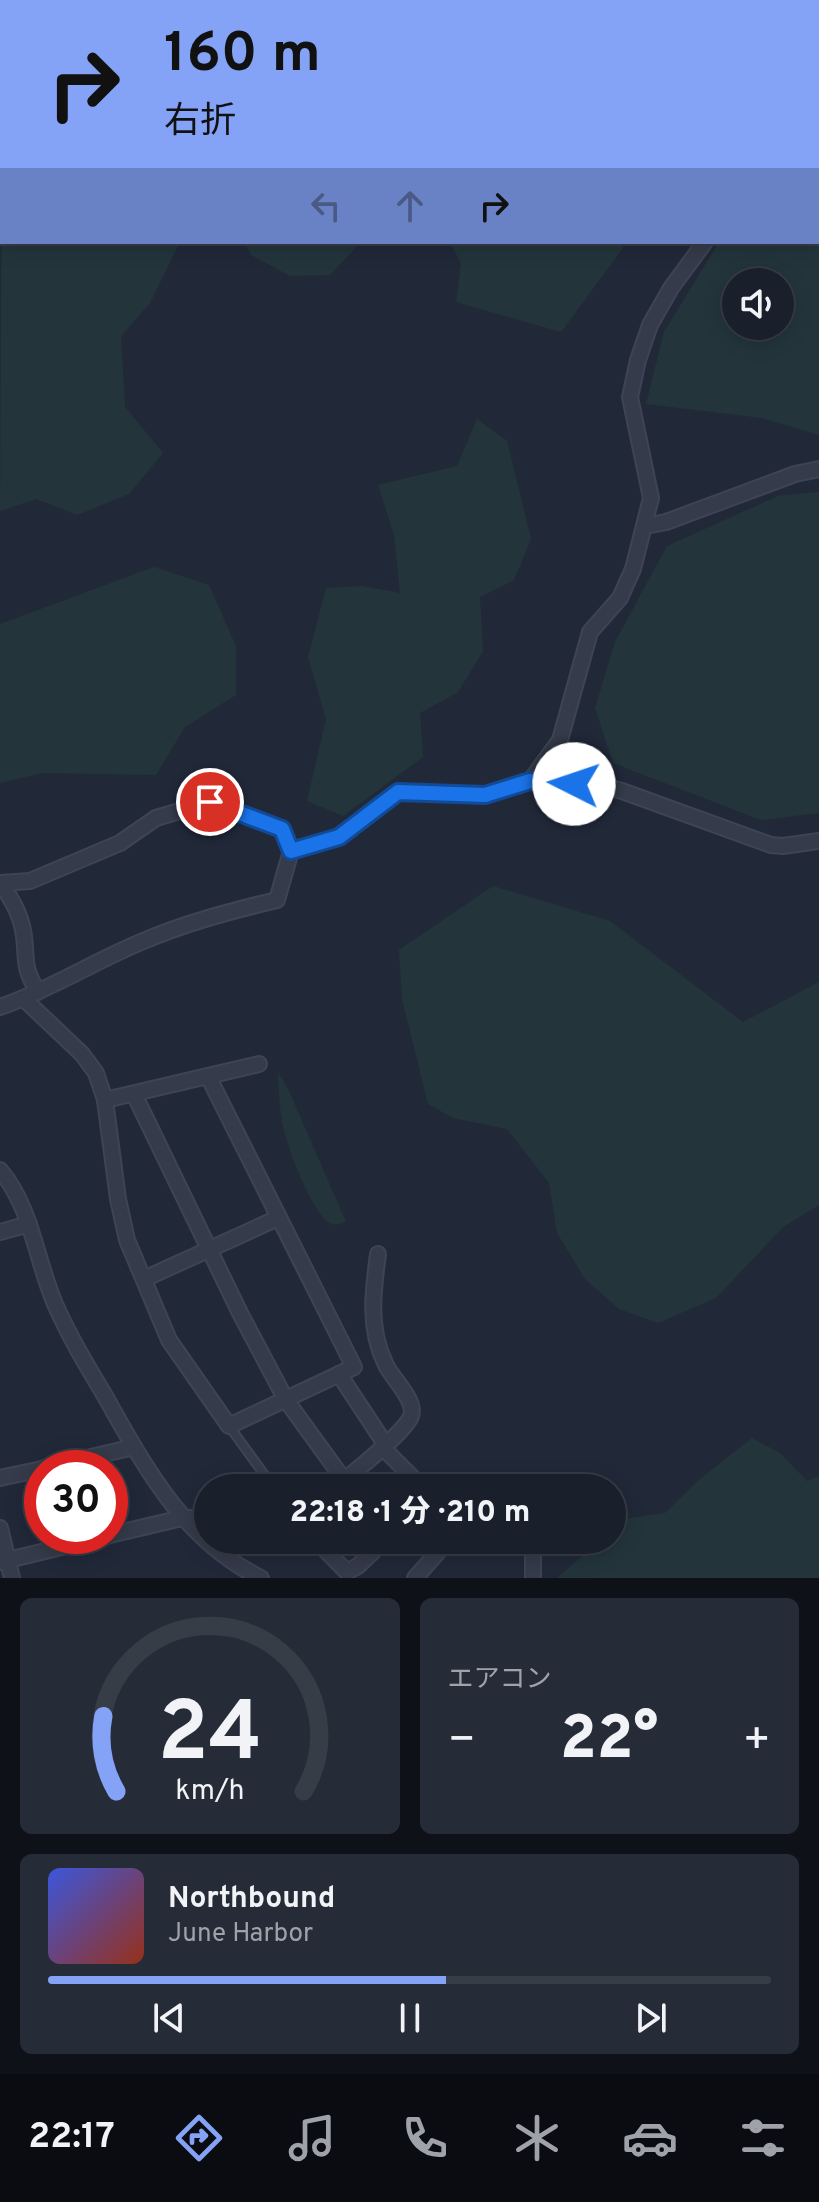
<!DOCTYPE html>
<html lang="ja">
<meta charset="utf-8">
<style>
body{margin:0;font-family:Overpass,"Noto Sans JP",sans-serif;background:#262c37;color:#f1f3f6;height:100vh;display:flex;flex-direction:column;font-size:30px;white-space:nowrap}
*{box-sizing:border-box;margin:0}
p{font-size:26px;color:#9fa2a9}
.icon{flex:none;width:44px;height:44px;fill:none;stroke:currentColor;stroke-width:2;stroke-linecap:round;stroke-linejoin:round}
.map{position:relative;height:1578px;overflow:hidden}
.drawer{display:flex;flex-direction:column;gap:20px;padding:20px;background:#0e1118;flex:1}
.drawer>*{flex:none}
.banner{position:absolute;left:0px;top:0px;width:820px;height:244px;box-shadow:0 4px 20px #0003,0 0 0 2px #373d47;background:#84a3f7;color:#111;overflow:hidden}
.fabs{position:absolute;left:722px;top:268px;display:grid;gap:16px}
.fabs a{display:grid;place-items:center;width:72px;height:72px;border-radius:50%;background:#191f2b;box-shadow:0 4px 20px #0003,0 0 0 2px #373d47;font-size:40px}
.speed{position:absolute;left:24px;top:1450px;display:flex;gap:16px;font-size:40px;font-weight:700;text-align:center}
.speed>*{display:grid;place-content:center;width:104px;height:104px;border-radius:50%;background:#191f2b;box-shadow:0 4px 20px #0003,0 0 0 2px #373d47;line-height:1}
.speed .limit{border:12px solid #d22;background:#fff;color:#111}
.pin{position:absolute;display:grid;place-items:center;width:68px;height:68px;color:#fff;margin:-34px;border:4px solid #fff;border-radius:50%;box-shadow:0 2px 8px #0007}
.me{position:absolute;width:88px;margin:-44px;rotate:274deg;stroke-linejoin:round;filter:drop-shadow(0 0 6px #0008)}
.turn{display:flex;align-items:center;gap:28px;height:168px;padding:0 32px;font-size:36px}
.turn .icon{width:104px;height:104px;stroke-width:2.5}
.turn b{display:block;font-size:56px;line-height:68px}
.lanes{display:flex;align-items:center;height:76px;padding:0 32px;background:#0003;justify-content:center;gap:40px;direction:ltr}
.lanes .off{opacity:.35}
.big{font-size:60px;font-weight:800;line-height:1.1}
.drawer .widget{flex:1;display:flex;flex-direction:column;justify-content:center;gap:12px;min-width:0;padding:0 28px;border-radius:12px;background:#262c37}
.drawer .dial{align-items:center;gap:0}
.dial svg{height:208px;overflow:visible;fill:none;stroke:#373d47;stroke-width:7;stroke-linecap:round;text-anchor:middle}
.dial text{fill:#f1f3f6;stroke:none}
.song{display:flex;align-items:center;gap:24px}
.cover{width:96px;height:96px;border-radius:12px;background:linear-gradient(135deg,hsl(230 70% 55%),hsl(10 70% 35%))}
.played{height:8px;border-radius:4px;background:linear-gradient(90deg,#84a3f7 55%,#373d47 55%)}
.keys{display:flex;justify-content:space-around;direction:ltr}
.heat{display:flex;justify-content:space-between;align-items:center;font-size:44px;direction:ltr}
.drawer .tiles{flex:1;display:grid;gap:20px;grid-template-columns:1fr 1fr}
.widget:last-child{grid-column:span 2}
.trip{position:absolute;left:194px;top:1474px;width:432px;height:80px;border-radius:40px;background:#191f2b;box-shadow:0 4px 20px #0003,0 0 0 2px #373d47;font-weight:800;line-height:80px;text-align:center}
.menu{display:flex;height:128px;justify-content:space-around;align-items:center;background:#0a0c11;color:#9fa2a9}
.menu .icon{width:56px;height:56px}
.menu .current{color:#84a3f7}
.menu b{font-size:36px;color:#f1f3f6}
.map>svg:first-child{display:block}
.green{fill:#23353b;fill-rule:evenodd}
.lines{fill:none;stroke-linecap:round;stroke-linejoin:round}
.lane-casing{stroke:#3e4453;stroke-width:11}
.street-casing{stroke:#3e4453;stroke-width:18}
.lane{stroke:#353b4a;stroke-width:7}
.street{stroke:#353b4a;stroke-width:14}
.route-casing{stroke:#114b97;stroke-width:20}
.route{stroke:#1a73e8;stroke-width:14}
</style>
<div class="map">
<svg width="819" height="1578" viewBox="0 0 819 1578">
<rect width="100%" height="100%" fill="#212939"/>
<g class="green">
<polygon points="438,0 623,0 628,2 437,2"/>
<polygon points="2,120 2,242 180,242 150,303 121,336 125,407 163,453 129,494 77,515 36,499 0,511"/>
<path d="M 819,171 L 819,435 L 762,418 L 646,404 L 664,332 L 719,242 L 818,242 ZM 736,282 L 780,282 L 780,326 L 736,326 Z"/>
<polygon points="244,242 361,242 330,275 290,276 251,255"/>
<polygon points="450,242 623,242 623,248 561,332 456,302 461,264"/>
<polygon points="477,419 507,441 531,539 514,580 480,597 483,651 458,692 420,713 423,757 343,816 307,801 326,719 308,657 326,588 362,586 400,593 394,535 378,485 457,466"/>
<polygon points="819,492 819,813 761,820 613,763 595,708 615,642 667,546 778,496"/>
<polygon points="154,567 209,585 236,646 236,695 185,727 156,775 43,773 0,783 0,624"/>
<polygon points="493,886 610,921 743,1022 819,982 819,1205 783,1227 716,1298 658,1323 619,1309 585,1279 557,1233 549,1183 507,1129 453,1118 428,1104 402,999 399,950"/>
<path d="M 278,1072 L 289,1091 L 346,1222 C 340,1224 334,1226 328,1222 C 311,1210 285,1142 282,1121 C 279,1105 279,1088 278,1072 Z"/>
<polygon points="752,1438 780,1453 807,1481 819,1476 819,1578 557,1578 600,1540 612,1540 612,1529 623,1519 665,1513 701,1478"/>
</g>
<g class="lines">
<defs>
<polyline id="lane" points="229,1426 274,1488"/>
<g id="street">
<polyline points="818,143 819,142"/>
<polyline points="645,526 666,522 795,474 819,469"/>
<polyline points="530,781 560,740 590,632 620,598 633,569 651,498 630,397 638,360 650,325 671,288 705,242"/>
<polyline points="291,851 339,837 398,792 485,795 530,781 554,784 595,784 622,791 771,845 783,846 819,841"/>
<path d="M 0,883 L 30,881 L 120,843 L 156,818 L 210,802 L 282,829 L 291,851 L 277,900 C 231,911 185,923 141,942 C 93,962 49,990 0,1007"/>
<path d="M 1,883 C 10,897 20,913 23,930 C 28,958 21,965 38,992"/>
<polyline points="24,999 82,1054 96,1073 105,1100 118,1199 127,1240 169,1340 229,1426 354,1367 208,1076"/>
<polyline points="134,1094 240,1313 286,1400 344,1480"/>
<polyline points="105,1100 259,1064"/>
<path d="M 0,1170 C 32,1208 36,1260 55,1304 C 69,1336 87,1366 105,1396 C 145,1467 184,1541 261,1578"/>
<polyline points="0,1232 29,1224"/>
<polyline points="144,1279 278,1218"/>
<polyline points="339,1374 385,1444"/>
<polyline points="382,1447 423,1488"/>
<polyline points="44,1468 134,1447"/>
<polyline points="0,1478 42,1469"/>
<path d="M 335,1488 C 351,1474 405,1433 411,1416 C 417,1400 391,1378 385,1363 C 368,1328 373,1291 378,1254"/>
<polyline points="0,1528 12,1578"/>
<polyline points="110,1535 182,1518 208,1518"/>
<polyline points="315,1540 347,1572"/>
<polyline points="528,1540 533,1553 533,1578"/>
<polyline points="0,1562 107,1536"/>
<polyline points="347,1572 358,1566 385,1540"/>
<polyline points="415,1578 439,1551 437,1540"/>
</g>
</defs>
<use href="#lane" class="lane-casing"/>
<use href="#street" class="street-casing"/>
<use href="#lane" class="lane"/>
<use href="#street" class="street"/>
</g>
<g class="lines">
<defs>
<polyline id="route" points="210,802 282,829 291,851 339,837 398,792 485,795 530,781 574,784"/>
</defs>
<use href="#route" class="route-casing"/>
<use href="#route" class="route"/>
</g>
</svg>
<div class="fabs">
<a><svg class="icon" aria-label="sound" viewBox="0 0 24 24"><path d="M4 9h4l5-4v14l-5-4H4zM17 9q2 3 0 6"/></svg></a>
</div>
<div class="speed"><div class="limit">30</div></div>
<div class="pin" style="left:210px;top:802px;background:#d93025"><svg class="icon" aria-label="arrive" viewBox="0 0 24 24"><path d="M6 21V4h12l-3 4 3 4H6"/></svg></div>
<svg class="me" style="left:574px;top:784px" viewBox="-20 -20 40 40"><circle r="19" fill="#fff"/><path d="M0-13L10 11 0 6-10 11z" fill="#1a73e8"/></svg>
<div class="trip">22:18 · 1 分 · 210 m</div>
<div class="banner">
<div class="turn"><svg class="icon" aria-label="right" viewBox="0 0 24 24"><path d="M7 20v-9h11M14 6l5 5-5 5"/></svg><div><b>160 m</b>右折</div></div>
<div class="lanes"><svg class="icon off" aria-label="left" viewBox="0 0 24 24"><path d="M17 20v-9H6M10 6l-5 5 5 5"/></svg><svg class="icon off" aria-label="ahead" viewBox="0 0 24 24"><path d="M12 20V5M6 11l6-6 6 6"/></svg><svg class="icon" aria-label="right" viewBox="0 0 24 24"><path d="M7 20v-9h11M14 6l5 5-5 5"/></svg></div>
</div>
</div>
<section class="drawer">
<div class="tiles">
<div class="widget dial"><svg viewBox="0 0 100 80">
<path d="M14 69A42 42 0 1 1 86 69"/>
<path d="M14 69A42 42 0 0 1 9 40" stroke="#84a3f7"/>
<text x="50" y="56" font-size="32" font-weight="700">24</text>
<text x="50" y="72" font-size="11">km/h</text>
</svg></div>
<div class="widget"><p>エアコン</p>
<div class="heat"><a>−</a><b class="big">22°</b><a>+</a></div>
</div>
<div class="widget">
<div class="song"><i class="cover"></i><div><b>Northbound</b><p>June Harbor</p></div></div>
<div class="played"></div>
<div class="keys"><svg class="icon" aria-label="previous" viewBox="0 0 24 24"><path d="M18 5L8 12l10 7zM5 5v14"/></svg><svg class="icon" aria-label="pause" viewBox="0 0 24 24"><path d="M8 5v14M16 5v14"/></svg><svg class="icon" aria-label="next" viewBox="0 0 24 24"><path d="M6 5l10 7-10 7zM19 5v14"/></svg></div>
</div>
</div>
</section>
<nav class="menu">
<b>22:17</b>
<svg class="icon current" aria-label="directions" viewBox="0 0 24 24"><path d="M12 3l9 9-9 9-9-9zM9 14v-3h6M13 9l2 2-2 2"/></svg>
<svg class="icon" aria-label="music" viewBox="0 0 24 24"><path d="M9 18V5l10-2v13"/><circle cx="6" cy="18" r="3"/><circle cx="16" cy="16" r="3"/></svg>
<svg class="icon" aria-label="phone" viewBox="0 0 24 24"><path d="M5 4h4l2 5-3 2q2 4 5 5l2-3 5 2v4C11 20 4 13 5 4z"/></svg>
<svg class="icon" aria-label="climate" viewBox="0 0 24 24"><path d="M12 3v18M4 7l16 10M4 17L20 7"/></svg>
<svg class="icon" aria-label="car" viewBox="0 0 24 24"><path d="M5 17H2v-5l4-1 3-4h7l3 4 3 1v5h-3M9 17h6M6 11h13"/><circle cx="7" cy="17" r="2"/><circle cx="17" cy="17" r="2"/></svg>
<svg class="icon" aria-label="filters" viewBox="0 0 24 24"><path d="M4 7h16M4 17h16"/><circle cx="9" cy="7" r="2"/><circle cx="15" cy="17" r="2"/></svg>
</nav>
